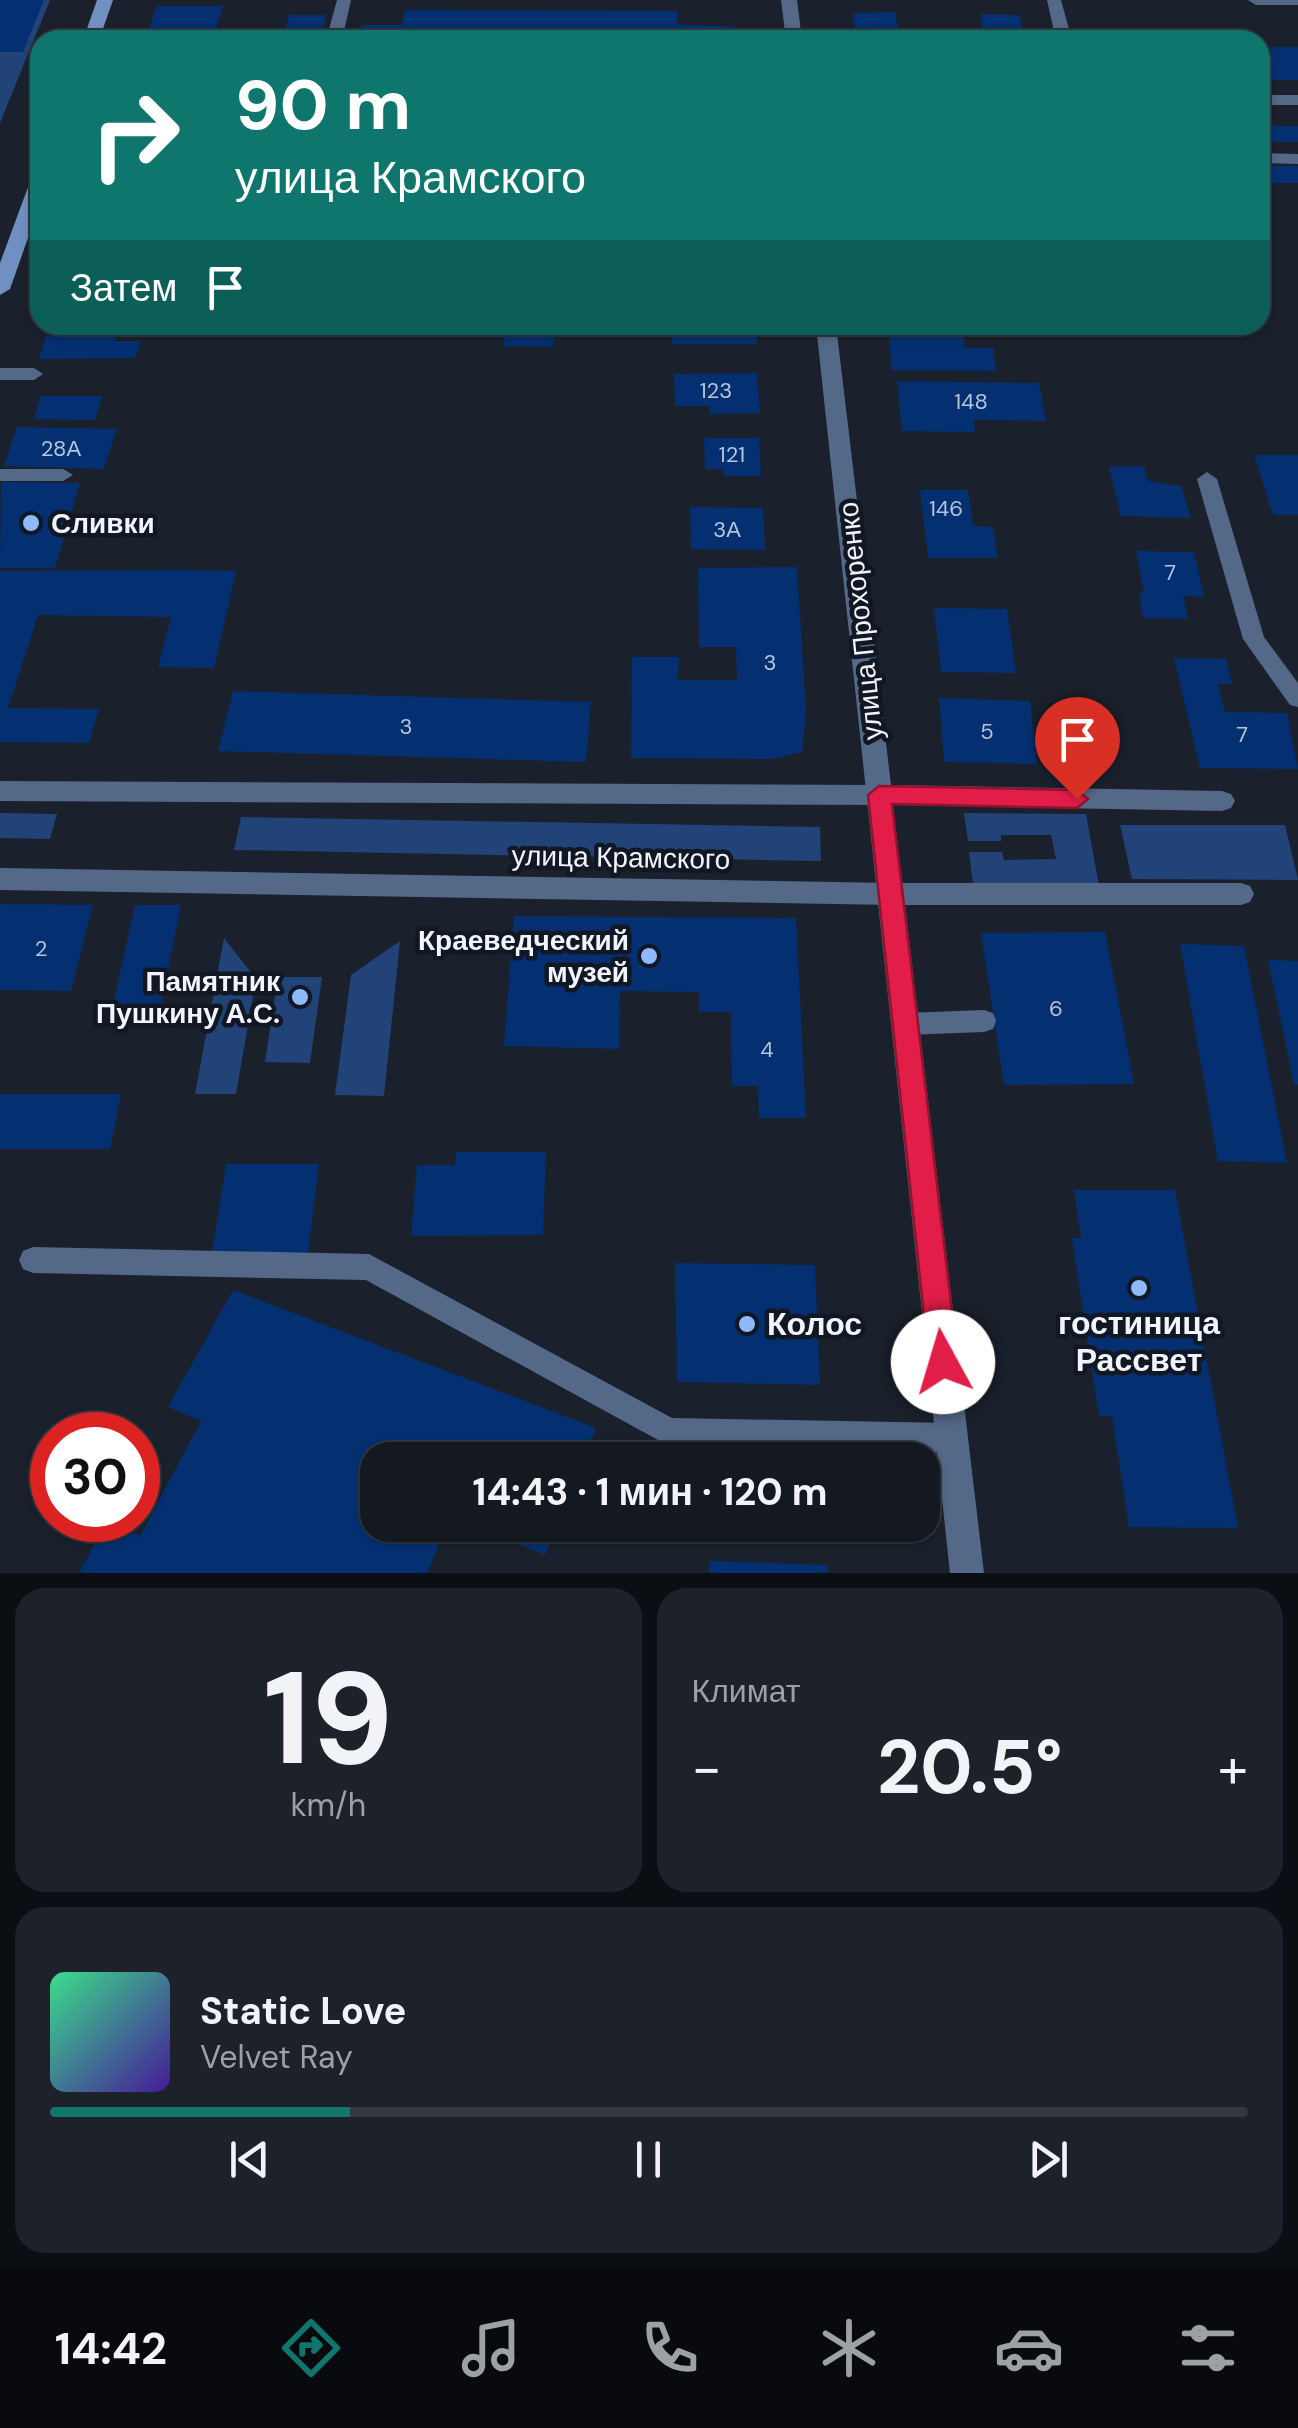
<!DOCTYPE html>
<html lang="ru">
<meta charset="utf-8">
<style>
body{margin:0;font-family:"DM Sans",sans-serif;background:#1d222a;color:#f1f3f6;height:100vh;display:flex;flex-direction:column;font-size:38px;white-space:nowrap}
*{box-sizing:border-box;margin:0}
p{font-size:32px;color:#9da0a5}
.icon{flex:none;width:55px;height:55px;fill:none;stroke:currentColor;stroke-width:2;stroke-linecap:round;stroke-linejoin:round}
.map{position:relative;height:1573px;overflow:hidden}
.side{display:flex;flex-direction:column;gap:15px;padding:15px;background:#0b0e12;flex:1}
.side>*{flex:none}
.guide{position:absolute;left:30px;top:30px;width:1240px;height:305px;border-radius:30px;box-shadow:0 2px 8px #0004,0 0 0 2px #33383f;background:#0f766e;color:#fff;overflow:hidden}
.speed{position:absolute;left:30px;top:1412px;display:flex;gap:20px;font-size:50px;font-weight:700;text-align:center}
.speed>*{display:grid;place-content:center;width:130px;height:130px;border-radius:50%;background:#141921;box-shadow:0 2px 8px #0004,0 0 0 2px #33383f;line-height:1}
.speed .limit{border:15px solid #d22;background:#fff;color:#111}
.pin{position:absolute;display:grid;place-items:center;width:85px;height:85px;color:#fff;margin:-102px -42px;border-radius:50% 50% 50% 0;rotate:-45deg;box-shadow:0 0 10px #0007}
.pin .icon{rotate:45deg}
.me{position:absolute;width:110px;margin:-55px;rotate:354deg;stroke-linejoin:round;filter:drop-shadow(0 0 8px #0008)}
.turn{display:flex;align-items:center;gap:35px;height:210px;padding:0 40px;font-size:45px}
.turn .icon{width:130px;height:130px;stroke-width:2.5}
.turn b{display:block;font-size:70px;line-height:85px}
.then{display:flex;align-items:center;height:95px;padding:0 40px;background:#0003;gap:20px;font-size:38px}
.big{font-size:75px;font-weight:700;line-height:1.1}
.side .tile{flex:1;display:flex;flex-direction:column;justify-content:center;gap:15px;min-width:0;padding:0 35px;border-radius:30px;background:#1d222a}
.side .dial{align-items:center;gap:0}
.dial b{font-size:130px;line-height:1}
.song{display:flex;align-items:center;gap:30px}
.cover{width:120px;height:120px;border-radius:15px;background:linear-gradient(135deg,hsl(150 70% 55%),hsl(260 70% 35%))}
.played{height:10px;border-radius:5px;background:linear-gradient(90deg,#0f766e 25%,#33383f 25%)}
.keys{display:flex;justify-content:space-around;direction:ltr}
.heat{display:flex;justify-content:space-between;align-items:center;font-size:55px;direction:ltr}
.side .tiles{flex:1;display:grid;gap:15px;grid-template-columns:1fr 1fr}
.tile:last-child{grid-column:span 2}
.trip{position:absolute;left:360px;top:1442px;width:580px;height:100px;border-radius:30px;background:#141921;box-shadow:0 2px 8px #0004,0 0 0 2px #33383f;font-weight:700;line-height:100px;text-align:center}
.tab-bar{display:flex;height:160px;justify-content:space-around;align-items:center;background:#080a0d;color:#9da0a5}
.tab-bar .icon{width:70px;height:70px}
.tab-bar .selected{color:#0f766e}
.tab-bar b{font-size:45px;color:#f1f3f6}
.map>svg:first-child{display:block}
.green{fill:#224377}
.building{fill:#043071}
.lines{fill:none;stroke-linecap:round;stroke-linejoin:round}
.service{fill:#546887;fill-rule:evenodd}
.pedestrian{fill:#546887;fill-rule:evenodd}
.minor{fill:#546887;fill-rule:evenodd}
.secondary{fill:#7190c1;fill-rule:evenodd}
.route{fill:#e11d48;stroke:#92132f;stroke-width:2.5}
.poi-dot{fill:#8eb9fc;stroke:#111823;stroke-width:4}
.labels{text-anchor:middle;stroke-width:9;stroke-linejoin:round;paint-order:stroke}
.number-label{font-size:22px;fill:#b5c4da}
.poi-label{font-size:28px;font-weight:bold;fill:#f0f5fd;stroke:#111823;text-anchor:end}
.street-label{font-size:28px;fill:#f0f5fd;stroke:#111823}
.near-poi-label{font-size:32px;font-weight:bold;fill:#f0f5fd;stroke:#111823}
</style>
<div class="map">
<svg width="1298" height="1573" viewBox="0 0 1298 1573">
<rect width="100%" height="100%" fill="#1a212c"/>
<g class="green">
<polygon points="0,0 50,0 0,123"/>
<polygon points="0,813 57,814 50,839 0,838"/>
<polygon points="964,813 1086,814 1099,886 973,885 969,852 1002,852 1004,860 1056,859 1051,835 1001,835 1001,841 968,841"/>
<polygon points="241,817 820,827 821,861 234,850"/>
<polygon points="1120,825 1285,825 1298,880 1132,879"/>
<polygon points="224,938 256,979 236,1094 195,1094"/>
<polygon points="400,941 384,1096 335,1095 351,975"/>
<polygon points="278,977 322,977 310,1063 265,1062"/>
</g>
<g class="building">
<polygon points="0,0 44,0 23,52 0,52"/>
<polygon points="157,6 223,6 213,40 145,40"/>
<polygon points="405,10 677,11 678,25 734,26 735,40 358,40 361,25 402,25"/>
<polygon points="895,12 899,35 856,35 853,13"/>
<polygon points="981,14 1020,15 1022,36 983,35"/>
<polygon points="289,15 326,15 320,40 283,40"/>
<rect x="1260" y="47" width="38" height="33"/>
<rect x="1260" y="126" width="38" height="16"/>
<rect x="1260" y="166" width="38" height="17"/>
<polygon points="50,325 119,325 115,341 141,341 135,358 39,359"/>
<polygon points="506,325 555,325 553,347 503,346"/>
<polygon points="672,325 756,325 757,344 672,344"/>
<polygon points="888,330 963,332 965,348 993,348 996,371 892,370"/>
<polygon points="757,373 760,413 710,414 710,406 675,406 674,374"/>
<polygon points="897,381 1039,383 1046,421 974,420 975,432 902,431"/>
<polygon points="41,396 102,396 95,420 34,419"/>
<polygon points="17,427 117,429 104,469 4,466"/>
<polygon points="704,438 759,438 761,476 724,476 723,469 705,469"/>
<polygon points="1254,455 1298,455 1298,515 1273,515"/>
<polygon points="1144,466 1148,481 1181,486 1191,518 1121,516 1109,467"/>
<polygon points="1,482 80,483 55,568 0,568"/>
<polygon points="920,490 968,490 973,526 993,527 998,558 928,558"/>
<polygon points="690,507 763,508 765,550 691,549"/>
<polygon points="1136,551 1194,552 1204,597 1183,596 1188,619 1143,618 1139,593 1144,593"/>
<polygon points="797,567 806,712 802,752 772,759 631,758 632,657 679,657 678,680 737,680 736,647 699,647 698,568"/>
<polygon points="183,570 236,571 214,668 158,667 171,617 38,615 8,708 99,709 89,743 0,742 0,571"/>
<polygon points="934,608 1007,609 1016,673 941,672"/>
<polygon points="1174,658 1226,659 1232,684 1218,684 1225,712 1287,713 1298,769 1200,768"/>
<polygon points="233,691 591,702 586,762 218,751"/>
<polygon points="939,698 1030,701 1037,764 944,762"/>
<polygon points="0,904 93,905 71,991 0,990"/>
<polygon points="135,905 181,905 159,1015 111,1014"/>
<polygon points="514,916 796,918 806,1118 759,1118 758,1086 732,1086 731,1012 699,1012 699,992 620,991 619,1049 504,1046"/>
<polygon points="1105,932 1134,1084 1004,1085 981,933"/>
<polygon points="1180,944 1244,946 1287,1163 1218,1161"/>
<polygon points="1268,960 1298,961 1298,1085 1294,1084"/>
<polygon points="0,1094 121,1094 110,1149 0,1149"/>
<polygon points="456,1152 546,1152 543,1235 411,1236 417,1165 455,1165"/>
<polygon points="226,1164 319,1164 308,1253 212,1253"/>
<polygon points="1074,1190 1175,1190 1238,1528 1129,1527 1112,1416 1099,1416 1072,1238 1081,1239"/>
<polygon points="675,1263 815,1265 820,1385 677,1382"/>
<polygon points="233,1290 596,1428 583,1460 378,1460 378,1525 447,1525 427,1573 79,1573 107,1521 140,1536 201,1421 168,1407"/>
<polygon points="470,1525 557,1525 545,1555"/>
<polygon points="709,1561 828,1565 828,1573 709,1573"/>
</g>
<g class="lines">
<g class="service">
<polygon points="337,0 351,0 342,40 326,40"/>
<polygon points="1047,0 1061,0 1072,40 1056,40"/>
<rect x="1260" y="95" width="38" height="10"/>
<polygon points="1260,153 1298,154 1298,164 1260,163"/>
<polygon points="0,368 34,368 43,374 34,380 0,380"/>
<polygon points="0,469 63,469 73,475 63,481 0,481"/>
<polygon points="1207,472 1217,479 1264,637 1298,683 1298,707 1290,705 1243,639 1197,479"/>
<polygon points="984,1010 993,1013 996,1021 993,1029 984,1032 905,1035 896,1032 893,1024 896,1016 905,1013"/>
<polygon points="33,1247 369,1254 672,1418 952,1423 962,1428 967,1438 962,1448 952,1453 669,1446 366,1280 33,1273 23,1269 19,1260 23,1251"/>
</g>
<g class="pedestrian">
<polygon points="0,781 879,785 888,788 892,795 888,802 879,805 0,801"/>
<polygon points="0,868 891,883 900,886 904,894 900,902 891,905 0,890"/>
</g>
<g class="minor">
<polygon points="781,0 797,0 802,40 786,40"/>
<polygon points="1248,0 1298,0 1298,5 1256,5"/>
<polygon points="816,325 836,325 891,785 1222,791 1231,794 1235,801 1231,808 1222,811 893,805 902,883 1241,883 1250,886 1254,894 1250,902 1241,905 905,905 984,1573 950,1573"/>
</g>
<g class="secondary">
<polygon points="97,0 113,0 99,40 83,40"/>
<polygon points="40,174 40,204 10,289 0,295 0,263 31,179"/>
</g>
</g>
<polygon class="route" points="879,786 1077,790 1088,799 1077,808 892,804 958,1362 953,1372 943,1376 933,1372 929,1362 868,795"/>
<g class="poi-dot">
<circle cx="31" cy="523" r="10"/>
<circle cx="649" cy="956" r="10"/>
<circle cx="300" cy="997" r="10"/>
<circle cx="1139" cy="1288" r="10"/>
<circle cx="747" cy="1324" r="10"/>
</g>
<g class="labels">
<g class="number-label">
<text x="716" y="398">123</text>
<text x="971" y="409">148</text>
<text x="61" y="456">28А</text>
<text x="732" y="462">121</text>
<text x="946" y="516">146</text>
<text x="727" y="537">3А</text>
<text x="1170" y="580">7</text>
<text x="770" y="670">3</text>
<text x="406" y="734">3</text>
<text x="987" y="739">5</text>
<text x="1242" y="742">7</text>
<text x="41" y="956">2</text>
<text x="1056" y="1016">6</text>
<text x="767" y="1057">4</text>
</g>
<g class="poi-label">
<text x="51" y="533" text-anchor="start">Сливки</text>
<text x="629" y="950">Краеведческий<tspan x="629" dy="32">музей</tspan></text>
<text x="280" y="991">Памятник<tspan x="280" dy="32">Пушкину А.С.</tspan></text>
</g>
<g class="street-label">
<text transform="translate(860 621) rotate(-96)" y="10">улица Прохоренко</text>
<text transform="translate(621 857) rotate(1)" y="10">улица Крамского</text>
</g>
<g class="near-poi-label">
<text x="1139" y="1334">гостиница<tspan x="1139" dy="37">Рассвет</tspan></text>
<text x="767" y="1335" text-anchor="start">Колос</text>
</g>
</g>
</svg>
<div class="speed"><div class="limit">30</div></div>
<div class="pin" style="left:1077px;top:799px;background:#d93025"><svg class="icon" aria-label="arrive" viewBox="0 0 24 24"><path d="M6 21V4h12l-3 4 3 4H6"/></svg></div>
<svg class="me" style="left:943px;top:1362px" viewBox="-20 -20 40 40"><circle r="19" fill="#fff"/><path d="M0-13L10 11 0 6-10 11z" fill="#e11d48"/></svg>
<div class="trip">14:43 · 1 мин · 120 m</div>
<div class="guide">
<div class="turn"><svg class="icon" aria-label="right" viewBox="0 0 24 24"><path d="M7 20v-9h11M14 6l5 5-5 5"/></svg><div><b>90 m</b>улица Крамского</div></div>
<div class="then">Затем<svg class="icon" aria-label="arrive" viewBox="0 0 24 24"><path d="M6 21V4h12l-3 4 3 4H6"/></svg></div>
</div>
</div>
<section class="side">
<div class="tiles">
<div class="tile dial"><b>19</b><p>km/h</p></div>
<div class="tile"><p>Климат</p>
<div class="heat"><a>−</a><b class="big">20.5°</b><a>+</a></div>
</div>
<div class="tile">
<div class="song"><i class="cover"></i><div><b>Static Love</b><p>Velvet Ray</p></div></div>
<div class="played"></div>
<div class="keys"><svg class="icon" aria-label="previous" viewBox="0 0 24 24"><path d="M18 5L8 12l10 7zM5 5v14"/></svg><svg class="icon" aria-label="pause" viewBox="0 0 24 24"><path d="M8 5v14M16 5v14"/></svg><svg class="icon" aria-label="next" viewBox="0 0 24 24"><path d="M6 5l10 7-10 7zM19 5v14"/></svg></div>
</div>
</div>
</section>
<nav class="tab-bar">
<b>14:42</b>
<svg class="icon selected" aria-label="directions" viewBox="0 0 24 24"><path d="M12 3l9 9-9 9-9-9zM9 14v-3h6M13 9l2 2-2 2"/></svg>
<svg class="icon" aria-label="music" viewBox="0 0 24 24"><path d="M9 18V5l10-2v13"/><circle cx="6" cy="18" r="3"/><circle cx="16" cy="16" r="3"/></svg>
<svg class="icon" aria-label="phone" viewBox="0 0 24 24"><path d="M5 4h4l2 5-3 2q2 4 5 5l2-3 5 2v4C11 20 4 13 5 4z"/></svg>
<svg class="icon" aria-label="climate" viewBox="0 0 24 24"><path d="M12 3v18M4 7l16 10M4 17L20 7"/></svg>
<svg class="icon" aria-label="car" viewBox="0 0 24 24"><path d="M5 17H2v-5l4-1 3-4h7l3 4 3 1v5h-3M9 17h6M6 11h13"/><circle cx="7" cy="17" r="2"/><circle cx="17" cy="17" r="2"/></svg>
<svg class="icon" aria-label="filters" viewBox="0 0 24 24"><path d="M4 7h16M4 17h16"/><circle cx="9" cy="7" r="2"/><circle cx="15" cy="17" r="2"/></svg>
</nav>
